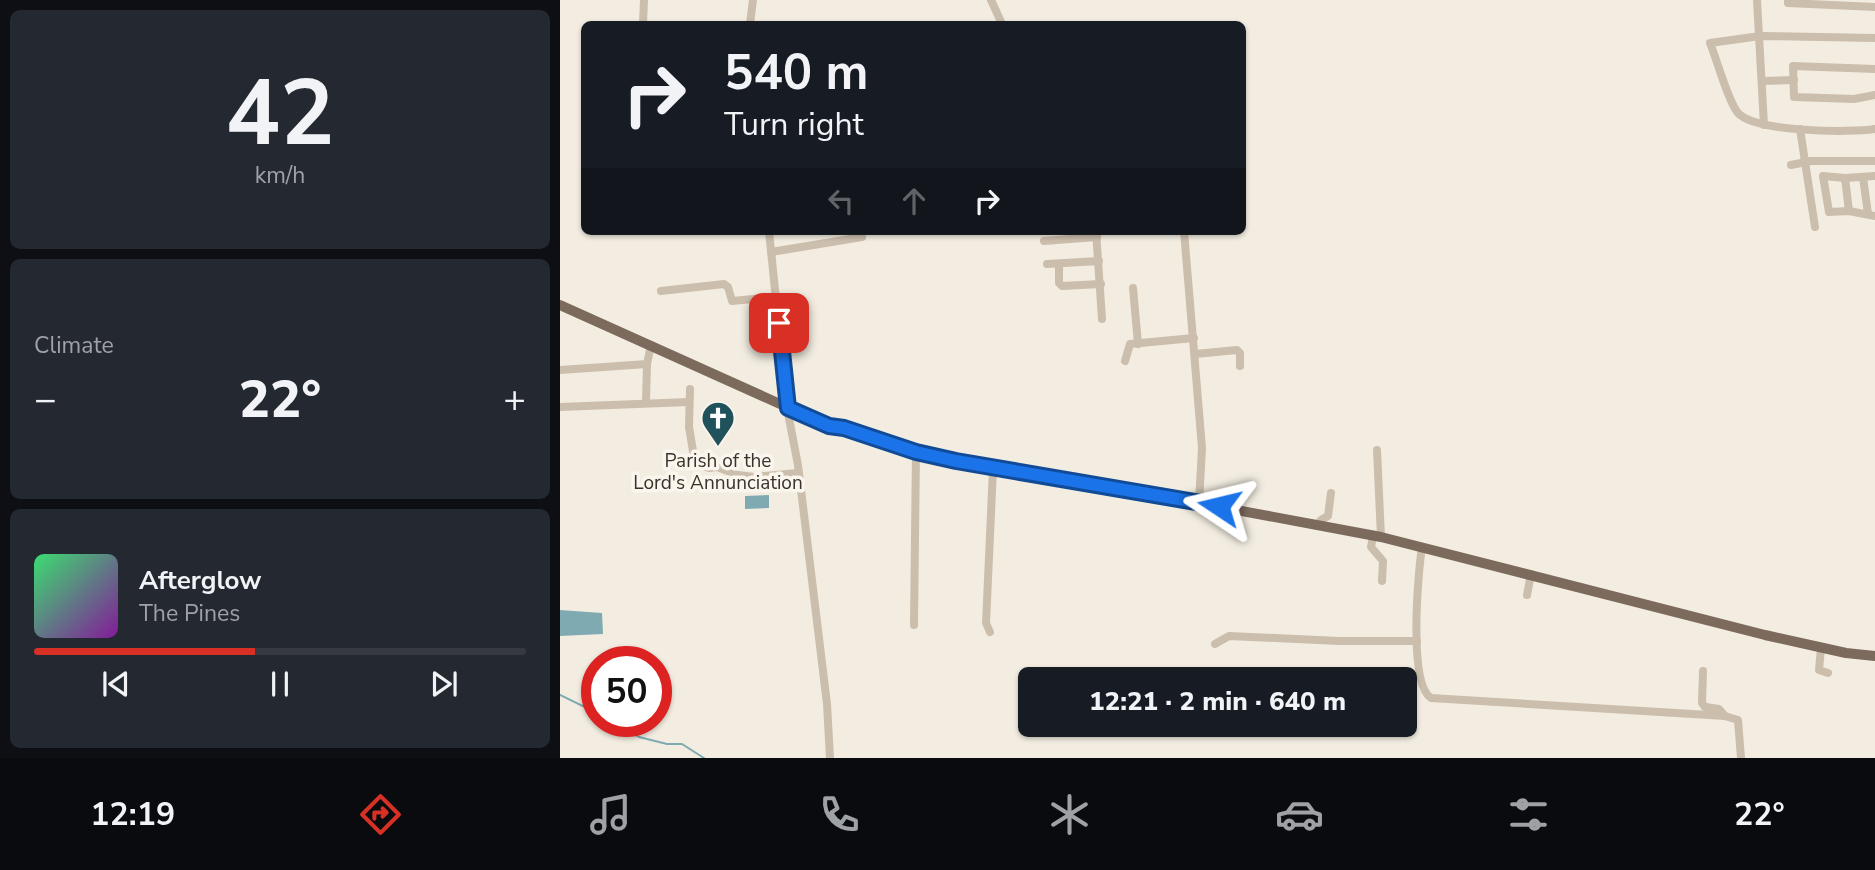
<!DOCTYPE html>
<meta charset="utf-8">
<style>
body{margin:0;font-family:"Nunito Sans",sans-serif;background:#242831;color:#f1f3f6;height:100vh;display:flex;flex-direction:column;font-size:26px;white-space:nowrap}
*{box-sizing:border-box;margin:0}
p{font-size:23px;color:#9ea1a6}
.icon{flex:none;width:38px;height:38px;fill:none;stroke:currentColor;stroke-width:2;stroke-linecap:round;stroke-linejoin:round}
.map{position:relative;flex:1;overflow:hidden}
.panel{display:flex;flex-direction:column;gap:10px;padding:10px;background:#0d0f14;width:560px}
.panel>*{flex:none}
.hud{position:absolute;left:21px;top:21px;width:665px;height:214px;border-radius:10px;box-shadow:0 2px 5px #0004;background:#171b24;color:#f1f3f6;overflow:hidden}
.speed{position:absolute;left:21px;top:646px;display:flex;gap:14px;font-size:35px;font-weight:700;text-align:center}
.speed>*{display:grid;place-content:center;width:91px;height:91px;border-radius:50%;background:#171b24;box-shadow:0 2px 5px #0004;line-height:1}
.speed .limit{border:10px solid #d22;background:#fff;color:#111}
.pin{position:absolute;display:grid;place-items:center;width:60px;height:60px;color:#fff;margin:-30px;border-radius:14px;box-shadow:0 4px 10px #0006}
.me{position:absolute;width:77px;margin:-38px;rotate:280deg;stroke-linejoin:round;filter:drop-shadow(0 0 5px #0008)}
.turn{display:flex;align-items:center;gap:24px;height:147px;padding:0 28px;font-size:32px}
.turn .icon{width:91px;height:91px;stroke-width:2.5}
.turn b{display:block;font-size:49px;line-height:60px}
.lanes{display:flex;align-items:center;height:66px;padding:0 28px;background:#0003;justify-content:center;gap:35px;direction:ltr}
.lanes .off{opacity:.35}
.big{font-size:52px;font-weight:800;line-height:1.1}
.panel .widget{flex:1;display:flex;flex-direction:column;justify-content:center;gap:10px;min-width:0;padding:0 24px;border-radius:10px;background:#242831}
.panel .dial{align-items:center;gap:0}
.dial b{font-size:91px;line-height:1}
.song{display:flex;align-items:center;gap:21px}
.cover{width:84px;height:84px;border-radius:10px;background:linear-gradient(135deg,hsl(140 70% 55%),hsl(290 70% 35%))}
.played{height:7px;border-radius:4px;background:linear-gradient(90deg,#d93025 45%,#363941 45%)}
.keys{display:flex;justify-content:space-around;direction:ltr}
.heat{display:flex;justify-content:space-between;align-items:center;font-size:38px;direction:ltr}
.trip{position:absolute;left:458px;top:667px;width:399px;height:70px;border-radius:10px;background:#171b24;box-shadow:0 2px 5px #0004;font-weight:800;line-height:70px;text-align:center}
.tabs{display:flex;height:112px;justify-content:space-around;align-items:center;background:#090b0e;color:#9ea1a6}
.tabs .icon{width:49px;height:49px}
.tabs .current{color:#d93025}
.tabs b{font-size:32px;color:#f1f3f6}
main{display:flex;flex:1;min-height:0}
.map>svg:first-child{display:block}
.water{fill:#7faab1}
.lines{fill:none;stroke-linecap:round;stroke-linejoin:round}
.stream{stroke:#7faab1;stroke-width:2}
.minor{stroke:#ccbeac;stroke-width:8}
.major{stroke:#7c6a5c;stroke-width:10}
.route-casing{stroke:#114b97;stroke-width:18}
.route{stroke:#1a73e8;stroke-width:12}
.labels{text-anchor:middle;stroke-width:7;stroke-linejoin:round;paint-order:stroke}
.poi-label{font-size:19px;fill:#3a312b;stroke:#fbf6ed}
</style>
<main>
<section class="panel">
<div class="widget dial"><b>42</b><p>km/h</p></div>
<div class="widget"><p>Climate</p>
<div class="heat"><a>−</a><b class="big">22°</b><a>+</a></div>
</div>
<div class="widget">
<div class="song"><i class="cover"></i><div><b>Afterglow</b><p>The Pines</p></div></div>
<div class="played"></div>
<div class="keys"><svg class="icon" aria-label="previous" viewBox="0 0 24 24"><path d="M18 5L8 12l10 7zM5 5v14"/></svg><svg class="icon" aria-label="pause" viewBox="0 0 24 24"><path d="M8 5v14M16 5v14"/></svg><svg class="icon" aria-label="next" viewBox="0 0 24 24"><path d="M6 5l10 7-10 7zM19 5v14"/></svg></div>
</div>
</section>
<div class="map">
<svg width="1315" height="758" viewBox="0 0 1315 758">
<rect width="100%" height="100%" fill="#f3ede1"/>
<g class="water">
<polygon points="209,495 209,508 185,509 185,496"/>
<polygon points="0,610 42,613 43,634 0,636"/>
</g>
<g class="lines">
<g class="stream">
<polyline points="0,695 37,713"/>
<polyline points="51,721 79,737 107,744 122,744 144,758"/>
</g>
<g class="minor">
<polyline points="431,0 442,24"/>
<polyline points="1197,0 1204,125"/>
<polyline points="1228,0 1228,3 1315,7"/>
<polyline points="83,24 84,0"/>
<polyline points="190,24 193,0"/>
<path d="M 1315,38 L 1200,36 L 1150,43 C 1157,60 1168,101 1178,113 C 1195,132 1290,133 1315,129"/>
<polyline points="1315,69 1233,66 1234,97 1294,99 1315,95"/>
<polyline points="1202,81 1234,80"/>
<polyline points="1240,129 1255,227"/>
<polyline points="1231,165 1251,161 1315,161"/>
<polyline points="1315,176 1285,178 1263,176 1269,212 1289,211 1315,216"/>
<polyline points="1303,177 1308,214"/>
<polyline points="1285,178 1289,211"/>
<polyline points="209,231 227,408 238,465 267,704 270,758"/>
<polyline points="536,231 542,319"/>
<polyline points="624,231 642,448 639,503"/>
<polyline points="484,241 537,237"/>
<polyline points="211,252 302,237"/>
<polyline points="487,264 539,261"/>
<polyline points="499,264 499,283 502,286 541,284"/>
<polyline points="573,288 578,344"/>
<polyline points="101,291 164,284 168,287 172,301 215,297"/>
<polyline points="635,354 677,350 680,353 680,366"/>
<polyline points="565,361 570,344 634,338"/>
<polyline points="0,370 87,364"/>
<polyline points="130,389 129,427 135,463 149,468 157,467 178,475 194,477 238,473"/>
<polyline points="86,402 87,364 91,345"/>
<polyline points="0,407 129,402"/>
<polyline points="817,450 821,537"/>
<polyline points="757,525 761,520 768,516 771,493"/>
<polyline points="813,536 811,547 823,561 822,581"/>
<path d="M 862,547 C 858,573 848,683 871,698 L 1165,716 L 1178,720 L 1181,758"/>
<polyline points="967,595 971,574"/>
<polyline points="354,625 356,451"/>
<polyline points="430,632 426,623 433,469"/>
<polyline points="655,644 669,636 779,641 857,641"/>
<polyline points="1261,648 1259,670 1268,673"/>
<polyline points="1143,671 1142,703 1145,707 1159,709 1165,716"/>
</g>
<polyline class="major" points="0,305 269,426 284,428 356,451 433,469 537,484 821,537 1205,635 1286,653 1315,656"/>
</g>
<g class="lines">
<defs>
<polyline id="route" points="219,323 228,408 269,426 284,428 356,452 396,461 659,506"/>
</defs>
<use href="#route" class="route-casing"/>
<use href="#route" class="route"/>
</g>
<defs>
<symbol id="church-pin" viewBox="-11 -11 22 30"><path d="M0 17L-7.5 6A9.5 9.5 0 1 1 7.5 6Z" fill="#20525c" stroke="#fbf6ed"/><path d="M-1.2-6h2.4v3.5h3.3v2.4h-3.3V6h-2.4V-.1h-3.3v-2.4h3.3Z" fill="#fff"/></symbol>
</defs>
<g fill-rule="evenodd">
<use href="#church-pin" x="139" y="399" width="38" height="52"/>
</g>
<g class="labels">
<g class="poi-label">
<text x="158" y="467">Parish of the<tspan x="158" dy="22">Lord's Annunciation</tspan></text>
</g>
</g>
</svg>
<div class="speed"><div class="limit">50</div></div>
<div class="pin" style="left:219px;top:323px;background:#d93025"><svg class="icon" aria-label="arrive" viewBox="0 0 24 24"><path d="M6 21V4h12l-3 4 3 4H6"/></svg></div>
<svg class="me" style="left:659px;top:506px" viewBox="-20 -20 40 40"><path d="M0-17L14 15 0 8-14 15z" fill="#1a73e8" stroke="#fff" stroke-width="4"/></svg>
<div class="trip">12:21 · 2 min · 640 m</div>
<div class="hud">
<div class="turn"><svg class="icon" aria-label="right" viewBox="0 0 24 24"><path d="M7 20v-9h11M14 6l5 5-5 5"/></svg><div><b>540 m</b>Turn right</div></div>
<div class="lanes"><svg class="icon off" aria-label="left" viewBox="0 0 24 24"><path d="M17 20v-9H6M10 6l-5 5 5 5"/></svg><svg class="icon off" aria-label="ahead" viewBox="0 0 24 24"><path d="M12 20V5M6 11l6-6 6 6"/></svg><svg class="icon" aria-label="right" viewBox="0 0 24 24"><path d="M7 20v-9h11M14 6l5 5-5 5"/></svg></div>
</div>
</div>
</main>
<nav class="tabs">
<b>12:19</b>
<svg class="icon current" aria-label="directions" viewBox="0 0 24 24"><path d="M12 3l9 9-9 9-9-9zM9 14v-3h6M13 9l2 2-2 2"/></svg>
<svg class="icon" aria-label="music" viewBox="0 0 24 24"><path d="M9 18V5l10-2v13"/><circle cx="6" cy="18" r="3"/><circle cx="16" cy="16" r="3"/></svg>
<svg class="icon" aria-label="phone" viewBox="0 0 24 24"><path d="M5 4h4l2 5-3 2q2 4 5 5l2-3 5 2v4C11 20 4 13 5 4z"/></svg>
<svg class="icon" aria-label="climate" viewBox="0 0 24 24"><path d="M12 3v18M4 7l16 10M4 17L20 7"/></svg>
<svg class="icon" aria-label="car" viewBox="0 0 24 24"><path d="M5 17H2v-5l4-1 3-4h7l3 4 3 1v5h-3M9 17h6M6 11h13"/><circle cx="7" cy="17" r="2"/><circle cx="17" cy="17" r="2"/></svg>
<svg class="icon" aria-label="filters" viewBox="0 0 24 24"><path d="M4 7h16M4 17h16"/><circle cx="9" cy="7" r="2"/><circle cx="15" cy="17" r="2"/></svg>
<b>22°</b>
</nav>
